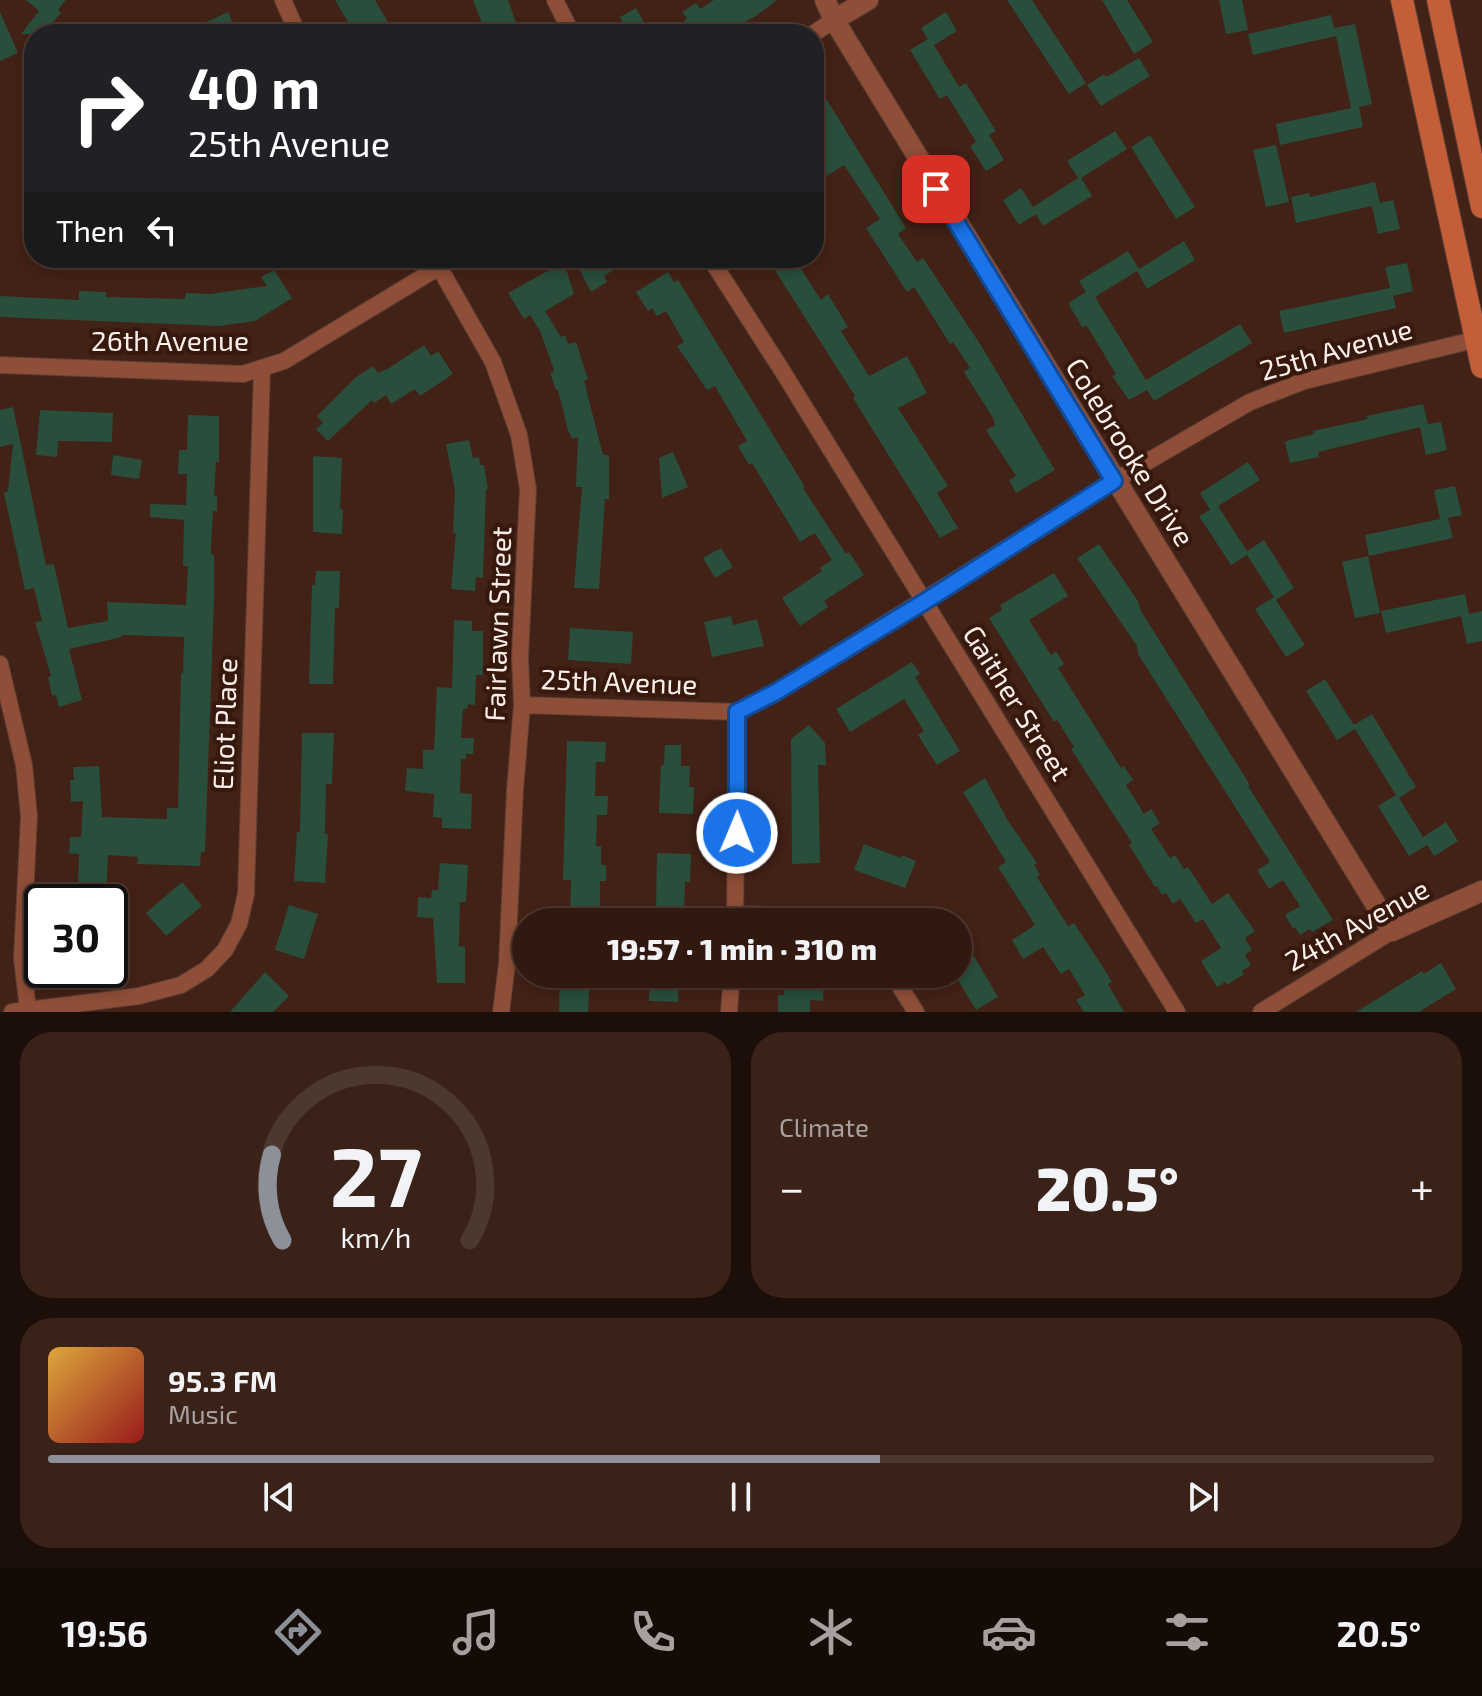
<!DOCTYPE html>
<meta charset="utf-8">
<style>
body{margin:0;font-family:"Exo 2",sans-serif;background:#3a2219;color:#f1f3f6;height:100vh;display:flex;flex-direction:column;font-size:30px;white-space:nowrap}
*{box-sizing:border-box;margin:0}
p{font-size:26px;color:#a8a09f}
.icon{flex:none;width:44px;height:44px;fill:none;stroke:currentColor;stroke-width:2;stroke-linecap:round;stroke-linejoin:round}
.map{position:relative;height:1012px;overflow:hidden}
.details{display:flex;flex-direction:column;gap:20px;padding:20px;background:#1c0e09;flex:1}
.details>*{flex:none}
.hud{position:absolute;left:24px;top:24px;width:800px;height:244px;border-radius:32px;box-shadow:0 4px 12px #0003,0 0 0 2px #4d3830;background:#202124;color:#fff;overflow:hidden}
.speed{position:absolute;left:24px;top:884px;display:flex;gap:16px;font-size:40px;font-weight:700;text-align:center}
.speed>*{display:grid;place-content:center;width:104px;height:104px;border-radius:50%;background:#321910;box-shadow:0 4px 12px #0003,0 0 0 2px #4d3830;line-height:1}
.speed .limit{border:4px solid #111;border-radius:12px;background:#fff;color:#111}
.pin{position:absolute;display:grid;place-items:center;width:68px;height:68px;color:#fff;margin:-34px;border-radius:16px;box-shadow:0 4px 12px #0006}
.me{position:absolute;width:88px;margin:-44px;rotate:1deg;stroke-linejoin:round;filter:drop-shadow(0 0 6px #0008)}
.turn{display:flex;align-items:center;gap:28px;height:168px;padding:0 32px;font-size:36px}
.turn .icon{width:104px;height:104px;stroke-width:2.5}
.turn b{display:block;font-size:56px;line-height:68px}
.then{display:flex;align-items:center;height:76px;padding:0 32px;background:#0003;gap:16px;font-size:30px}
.big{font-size:60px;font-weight:800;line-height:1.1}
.details .card{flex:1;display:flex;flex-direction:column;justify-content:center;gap:12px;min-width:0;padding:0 28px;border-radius:32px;background:#3a2219}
.details .dial{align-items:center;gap:0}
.dial svg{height:208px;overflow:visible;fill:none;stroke:#4d3830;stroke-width:7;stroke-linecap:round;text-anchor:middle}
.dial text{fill:#f1f3f6;stroke:none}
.song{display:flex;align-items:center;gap:24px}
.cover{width:96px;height:96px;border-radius:12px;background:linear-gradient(135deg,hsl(40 70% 55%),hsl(0 70% 35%))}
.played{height:8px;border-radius:4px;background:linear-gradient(90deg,#8c9099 60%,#4d3830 60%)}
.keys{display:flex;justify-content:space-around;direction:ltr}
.heat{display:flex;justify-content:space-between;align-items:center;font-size:44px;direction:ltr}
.details .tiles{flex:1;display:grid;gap:20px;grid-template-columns:1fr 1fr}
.card:last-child{grid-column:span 2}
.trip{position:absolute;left:512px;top:908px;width:460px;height:80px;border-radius:40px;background:#321910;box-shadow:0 4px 12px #0003,0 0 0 2px #4d3830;font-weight:800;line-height:80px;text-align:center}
.dock{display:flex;height:128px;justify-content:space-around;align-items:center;background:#140a06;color:#a8a09f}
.dock .icon{width:56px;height:56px}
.dock .selected{color:#8c9099}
.dock b{font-size:36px;color:#f1f3f6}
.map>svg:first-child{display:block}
.building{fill:#294e3b}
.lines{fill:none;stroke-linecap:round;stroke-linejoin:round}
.minor-casing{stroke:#5c3e34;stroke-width:18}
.tertiary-casing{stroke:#5c3e34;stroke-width:22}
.secondary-casing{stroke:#5c3e34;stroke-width:24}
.minor{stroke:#8e4e37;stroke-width:16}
.tertiary{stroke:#8e4e37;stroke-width:20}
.secondary{stroke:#c45e39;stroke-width:22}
.route-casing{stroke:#114b97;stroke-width:20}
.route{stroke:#1a73e8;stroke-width:14}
.labels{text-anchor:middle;stroke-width:8;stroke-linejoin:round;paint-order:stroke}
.street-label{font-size:28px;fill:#fcefea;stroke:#37180c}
</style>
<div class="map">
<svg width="1482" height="1012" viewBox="0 0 1482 1012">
<rect width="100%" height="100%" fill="#422116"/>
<g class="building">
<polygon points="26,0 66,0 58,10 61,13 43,34 21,34 39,11"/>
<polygon points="335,0 375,0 395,34 355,34"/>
<polygon points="473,0 508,0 520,34 486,34"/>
<polygon points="714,0 777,0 756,16 723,34 693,34 684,20 687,18 682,12 696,3 700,9"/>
<polygon points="1007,0 1032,0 1086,83 1069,94"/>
<polygon points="1102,0 1127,0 1153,42 1134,54"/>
<polygon points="1219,0 1242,0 1248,30 1226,34"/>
<polygon points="636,8 650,34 629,34 620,17"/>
<polygon points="0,12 18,53 0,61"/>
<polygon points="228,12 238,34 181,34"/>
<polygon points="946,12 957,31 934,45 959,87 966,83 996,131 989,135 1004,160 986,171 970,146 976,142 947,95 940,99 910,50 928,39 921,28"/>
<polygon points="1331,15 1334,28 1355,24 1372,104 1359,107 1363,127 1280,145 1276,124 1351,108 1336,36 1253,55 1248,34"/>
<polygon points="1139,58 1150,76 1101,106 1087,85 1104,74 1106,77"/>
<polygon points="814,79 906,228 898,234 917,262 923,258 982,347 1055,470 1016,493 1009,480 1016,476 986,430 995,425 993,418 964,372 970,368 953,342 950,344 914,287 907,292 866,228 880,219 844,165 814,184"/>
<polygon points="1115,131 1127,149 1081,178 1092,196 1043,226 1036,214 1019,225 1003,200 1021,188 1033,207 1078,178 1067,161"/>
<polygon points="1150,135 1195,207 1176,219 1131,147"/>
<polygon points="1276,145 1289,202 1266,207 1253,150"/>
<polygon points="1375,182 1380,203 1393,200 1400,229 1378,234 1372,206 1296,223 1291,197 1309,193 1310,197"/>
<polygon points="1184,241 1195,260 1147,289 1137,271 1095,297 1146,380 1240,324 1252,343 1154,401 1147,390 1129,400 1112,376 1116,374 1087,326 1082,327 1068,303 1086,292 1079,281 1128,251 1139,269"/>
<polygon points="588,258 632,258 604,276 607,282 591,292 577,265"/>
<polygon points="767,258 794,258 821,300 828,294 848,327 841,331 869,376 907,356 927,393 898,408 948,486 937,493 958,528 940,538 853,398 855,396"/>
<polygon points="564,262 574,294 545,311 561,337 565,335 568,344 576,342 588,379 584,381 603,455 609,455 609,499 605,499 599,589 574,588 582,487 576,487 578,437 572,439 568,430 558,390 556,390 550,373 554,372 553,367 540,331 530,315 524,319 508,293"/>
<polygon points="1407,263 1413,291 1393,296 1396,308 1284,333 1279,311 1390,288 1385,267"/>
<polygon points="274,270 292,298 255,321 219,326 0,317 0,296 79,300 79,291 106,292 106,297 185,299 186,293 210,294 267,286 261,277"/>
<polygon points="668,272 674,282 678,280 696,309 805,487 803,488 846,554 849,552 864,575 824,601 828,607 800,626 782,598 822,571 820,568 832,560 815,533 800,542 752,463 749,465 738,446 747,441 715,386 707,390 677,346 684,342 666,311 657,316 652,308 648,311 636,292"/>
<polygon points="424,345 431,356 438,351 453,374 420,396 415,389 391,404 386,395 374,403 372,400 328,441 316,429 323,423 317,416 356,377 373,366 378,373 389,368"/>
<polygon points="1423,404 1428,424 1441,422 1447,450 1426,455 1420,427 1318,452 1319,457 1290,463 1285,442 1290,440 1314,434 1313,431 1368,419 1367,416"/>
<polygon points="13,407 46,565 54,564 68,628 108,621 107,602 186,605 188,566 183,566 184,520 150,517 150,504 186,505 187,474 178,474 179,450 187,450 188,415 219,416 219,462 216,462 214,496 217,496 217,511 213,511 211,547 211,555 214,555 214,601 205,852 201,852 200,866 137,864 138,857 108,855 106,902 68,902 69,883 78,883 79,854 69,853 70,837 81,837 83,801 71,802 70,780 74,780 73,767 99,766 102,817 167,819 167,808 178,808 181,673 183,673 184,637 122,635 122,637 69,649 82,700 59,707 56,695 52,696 48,677 51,676 35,622 42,621 34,588 25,590 4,493 8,491 13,444 0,447 0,410"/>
<polygon points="40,410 113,413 112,442 58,441 57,457 36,455"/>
<polygon points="469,440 473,458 479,457 480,465 484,465 488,489 486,489 483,578 476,577 475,591 451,589 456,533 453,533 455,491 446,444"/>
<polygon points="673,452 688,487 662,498 659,458"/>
<polygon points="113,455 142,460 139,479 111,475"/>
<polygon points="313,456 342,458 340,509 343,509 342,534 313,532"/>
<polygon points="1248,462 1260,480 1218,506 1247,551 1264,540 1294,588 1276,600 1305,645 1286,657 1255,609 1274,597 1247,555 1231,565 1199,516 1210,510 1200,493"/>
<polygon points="1455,486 1462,515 1448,518 1453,538 1369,556 1365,535 1440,519 1434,490"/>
<polygon points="1099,544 1138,601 1141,611 1250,785 1248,786 1333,920 1312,932 1310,929 1300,935 1295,927 1293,929 1285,915 1300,906 1283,880 1269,889 1257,870 1270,862 1138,654 1137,646 1077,558"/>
<polygon points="721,548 733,567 715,578 703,558"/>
<polygon points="1368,556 1380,613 1355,618 1342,562"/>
<polygon points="316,571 340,571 339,608 335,608 333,684 309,684 312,585 315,585"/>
<polygon points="1054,573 1068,596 1029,620 1051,655 1056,651 1064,664 1058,668 1121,768 1124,766 1133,780 1126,785 1144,814 1151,809 1160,823 1151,829 1170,858 1175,855 1184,869 1188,867 1212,904 1228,893 1255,931 1245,938 1252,950 1245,955 1251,965 1242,971 1244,974 1227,985 1225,982 1217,987 1201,961 1221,948 1203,919 1196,923 1180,899 1173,904 1166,893 1162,895 1157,886 1155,887 1129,845 1132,843 1071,749 1074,747 1057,720 1054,722 989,618 1002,610 1000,605"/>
<polygon points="1465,594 1469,614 1482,611 1482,641 1467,644 1461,616 1386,633 1381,611"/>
<polygon points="731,616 733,625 757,619 764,646 712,657 704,622"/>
<polygon points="454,620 472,621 472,631 483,631 483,675 476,675 475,705 468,704 467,709 463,709 461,738 474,738 473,754 466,754 466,759 461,759 460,793 472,794 471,829 442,828 442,818 433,817 434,794 405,791 407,768 423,769 423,750 434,750 437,687 452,688"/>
<polygon points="570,628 633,632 631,664 568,660"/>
<polygon points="912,662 920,674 915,677 960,751 937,765 918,735 924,731 904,699 850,732 836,709"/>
<polygon points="1325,679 1354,725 1372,714 1416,787 1399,798 1423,837 1446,822 1458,841 1434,856 1427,845 1409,856 1378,806 1396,795 1355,729 1337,740 1306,691"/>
<polygon points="809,725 825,743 826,765 818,765 820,863 792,864 791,739"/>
<polygon points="302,733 334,733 332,784 326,784 325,834 328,834 325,883 294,881 297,832 300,832"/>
<polygon points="567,741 606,742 605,762 596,762 595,796 608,796 607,815 597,815 596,846 601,846 601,865 606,865 606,881 600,881 600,922 570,922 571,880 563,880"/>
<polygon points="665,745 681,745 681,766 690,766 689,787 694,787 693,814 659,813 661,765 664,765"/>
<polygon points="985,778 1007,819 1037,863 1034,865 1040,875 1037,877 1068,926 1074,923 1101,964 1112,982 1108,984 1124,1012 1084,1012 1076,1000 1085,995 1069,969 1061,974 1043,947 1023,959 1012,940 1035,925 998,867 1006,862 963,792"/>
<polygon points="864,844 901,858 902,855 916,861 905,888 854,870"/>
<polygon points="657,853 691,854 690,882 685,882 684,912 656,911"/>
<polygon points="440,863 468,865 466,902 460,902 459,946 465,947 465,983 437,983 433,918 417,917 418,897 431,898 432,890 438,890"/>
<polygon points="182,882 202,906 166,936 146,913"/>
<polygon points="289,905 318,914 304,959 275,950"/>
<polygon points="972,953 998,997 976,1010 958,980 958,961"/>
<polygon points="1441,963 1456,989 1419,1012 1356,1012 1422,971 1424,974"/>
<polygon points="265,972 289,996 273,1012 230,1012"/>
<polygon points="560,974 590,974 588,1012 559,1012"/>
<polygon points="650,974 679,974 678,1002 649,1001"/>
<polygon points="785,974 824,974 823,1001 810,1000 810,1012 778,1012 778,995 784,995"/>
</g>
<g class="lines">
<defs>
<g id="minor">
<polyline points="283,0 298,34"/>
<polyline points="555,0 572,34"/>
<polyline points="813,34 834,20"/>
<polyline points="434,258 493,362 519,435 528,489 520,657 522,705 515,790 507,964 501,1012"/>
<polyline points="710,258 783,372 1177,1012"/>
<polyline points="0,365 243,374 284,361 454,258"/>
<polyline points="0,664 24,765 29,816 22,958 28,1010"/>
<polyline points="522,705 737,712 776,692 1114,481 1250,402 1304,381 1482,338"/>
<polyline points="735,914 770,915 815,922"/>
<polyline points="735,922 737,712"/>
<polyline points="892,974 916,1012"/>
<polyline points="12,1012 139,996 181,985 207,969 225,950 239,924 246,894 262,369"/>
<polyline points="729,1012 732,974"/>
<polyline points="1261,1012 1392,931"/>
</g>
<g id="tertiary">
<polyline points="825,0 834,20 1392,931 1482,891"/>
<polyline points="834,20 868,0"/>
</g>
<g id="secondary">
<polyline points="1402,0 1482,367"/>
<polyline points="1438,0 1482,207"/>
</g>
</defs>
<use href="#minor" class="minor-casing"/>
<use href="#tertiary" class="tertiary-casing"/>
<use href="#secondary" class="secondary-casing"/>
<use href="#minor" class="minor"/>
<use href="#tertiary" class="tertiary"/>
<use href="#secondary" class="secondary"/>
</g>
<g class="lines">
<defs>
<polyline id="route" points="737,833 737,712 776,692 924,602 1114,481 936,189"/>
</defs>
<use href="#route" class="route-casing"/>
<use href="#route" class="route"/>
</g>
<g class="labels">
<g class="street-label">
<text x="170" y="351">26th Avenue</text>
<text transform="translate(1336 350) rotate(-16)" y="10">25th Avenue</text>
<text transform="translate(1130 452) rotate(58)" y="10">Colebrooke Drive</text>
<text transform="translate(498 624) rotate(-88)" y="10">Fairlawn Street</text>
<text transform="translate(619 682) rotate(2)" y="10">25th Avenue</text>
<text transform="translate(1017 703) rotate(58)" y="10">Gaither Street</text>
<text transform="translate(225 724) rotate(-88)" y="10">Eliot Place</text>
<text transform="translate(1357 925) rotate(-29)" y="10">24th Avenue</text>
</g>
</g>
</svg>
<div class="speed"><div class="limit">30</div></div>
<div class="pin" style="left:936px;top:189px;background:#d93025"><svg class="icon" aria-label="arrive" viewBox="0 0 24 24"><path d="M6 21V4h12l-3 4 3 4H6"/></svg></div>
<svg class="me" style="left:737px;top:833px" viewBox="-20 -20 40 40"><circle r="17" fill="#1a73e8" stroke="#fff" stroke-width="3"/><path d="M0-11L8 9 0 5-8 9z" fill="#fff"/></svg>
<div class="trip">19:57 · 1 min · 310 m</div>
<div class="hud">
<div class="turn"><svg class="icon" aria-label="right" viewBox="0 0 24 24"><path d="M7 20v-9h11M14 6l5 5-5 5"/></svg><div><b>40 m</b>25th Avenue</div></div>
<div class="then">Then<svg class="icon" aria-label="left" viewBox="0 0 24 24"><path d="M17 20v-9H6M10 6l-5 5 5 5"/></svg></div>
</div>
</div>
<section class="details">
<div class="tiles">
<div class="card dial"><svg viewBox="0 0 100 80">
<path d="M14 69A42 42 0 1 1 86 69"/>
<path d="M14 69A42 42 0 0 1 10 36" stroke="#8c9099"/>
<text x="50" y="56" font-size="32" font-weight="700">27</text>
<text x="50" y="72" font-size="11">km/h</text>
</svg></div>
<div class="card"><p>Climate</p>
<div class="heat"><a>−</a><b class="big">20.5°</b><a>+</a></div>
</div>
<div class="card">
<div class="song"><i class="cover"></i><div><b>95.3 FM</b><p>Music</p></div></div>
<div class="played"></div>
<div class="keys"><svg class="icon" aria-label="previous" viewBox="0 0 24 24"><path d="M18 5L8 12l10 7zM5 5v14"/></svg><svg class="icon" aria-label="pause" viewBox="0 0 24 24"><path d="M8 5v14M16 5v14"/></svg><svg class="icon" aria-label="next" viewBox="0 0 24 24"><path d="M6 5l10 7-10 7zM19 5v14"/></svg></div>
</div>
</div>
</section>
<nav class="dock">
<b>19:56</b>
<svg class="icon selected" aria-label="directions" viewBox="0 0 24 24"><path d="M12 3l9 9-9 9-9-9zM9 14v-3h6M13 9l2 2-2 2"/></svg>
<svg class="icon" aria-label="music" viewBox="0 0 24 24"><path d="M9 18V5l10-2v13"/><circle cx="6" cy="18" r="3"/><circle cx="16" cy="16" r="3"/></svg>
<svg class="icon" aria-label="phone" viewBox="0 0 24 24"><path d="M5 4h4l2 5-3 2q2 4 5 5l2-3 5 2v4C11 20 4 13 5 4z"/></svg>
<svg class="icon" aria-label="climate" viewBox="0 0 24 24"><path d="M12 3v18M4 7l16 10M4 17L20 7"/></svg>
<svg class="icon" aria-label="car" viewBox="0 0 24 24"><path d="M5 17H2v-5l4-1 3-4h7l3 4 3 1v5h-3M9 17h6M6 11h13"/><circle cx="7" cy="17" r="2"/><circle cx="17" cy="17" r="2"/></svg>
<svg class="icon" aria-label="filters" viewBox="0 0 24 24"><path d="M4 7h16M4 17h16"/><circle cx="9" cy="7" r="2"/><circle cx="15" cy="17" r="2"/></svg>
<b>20.5°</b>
</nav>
